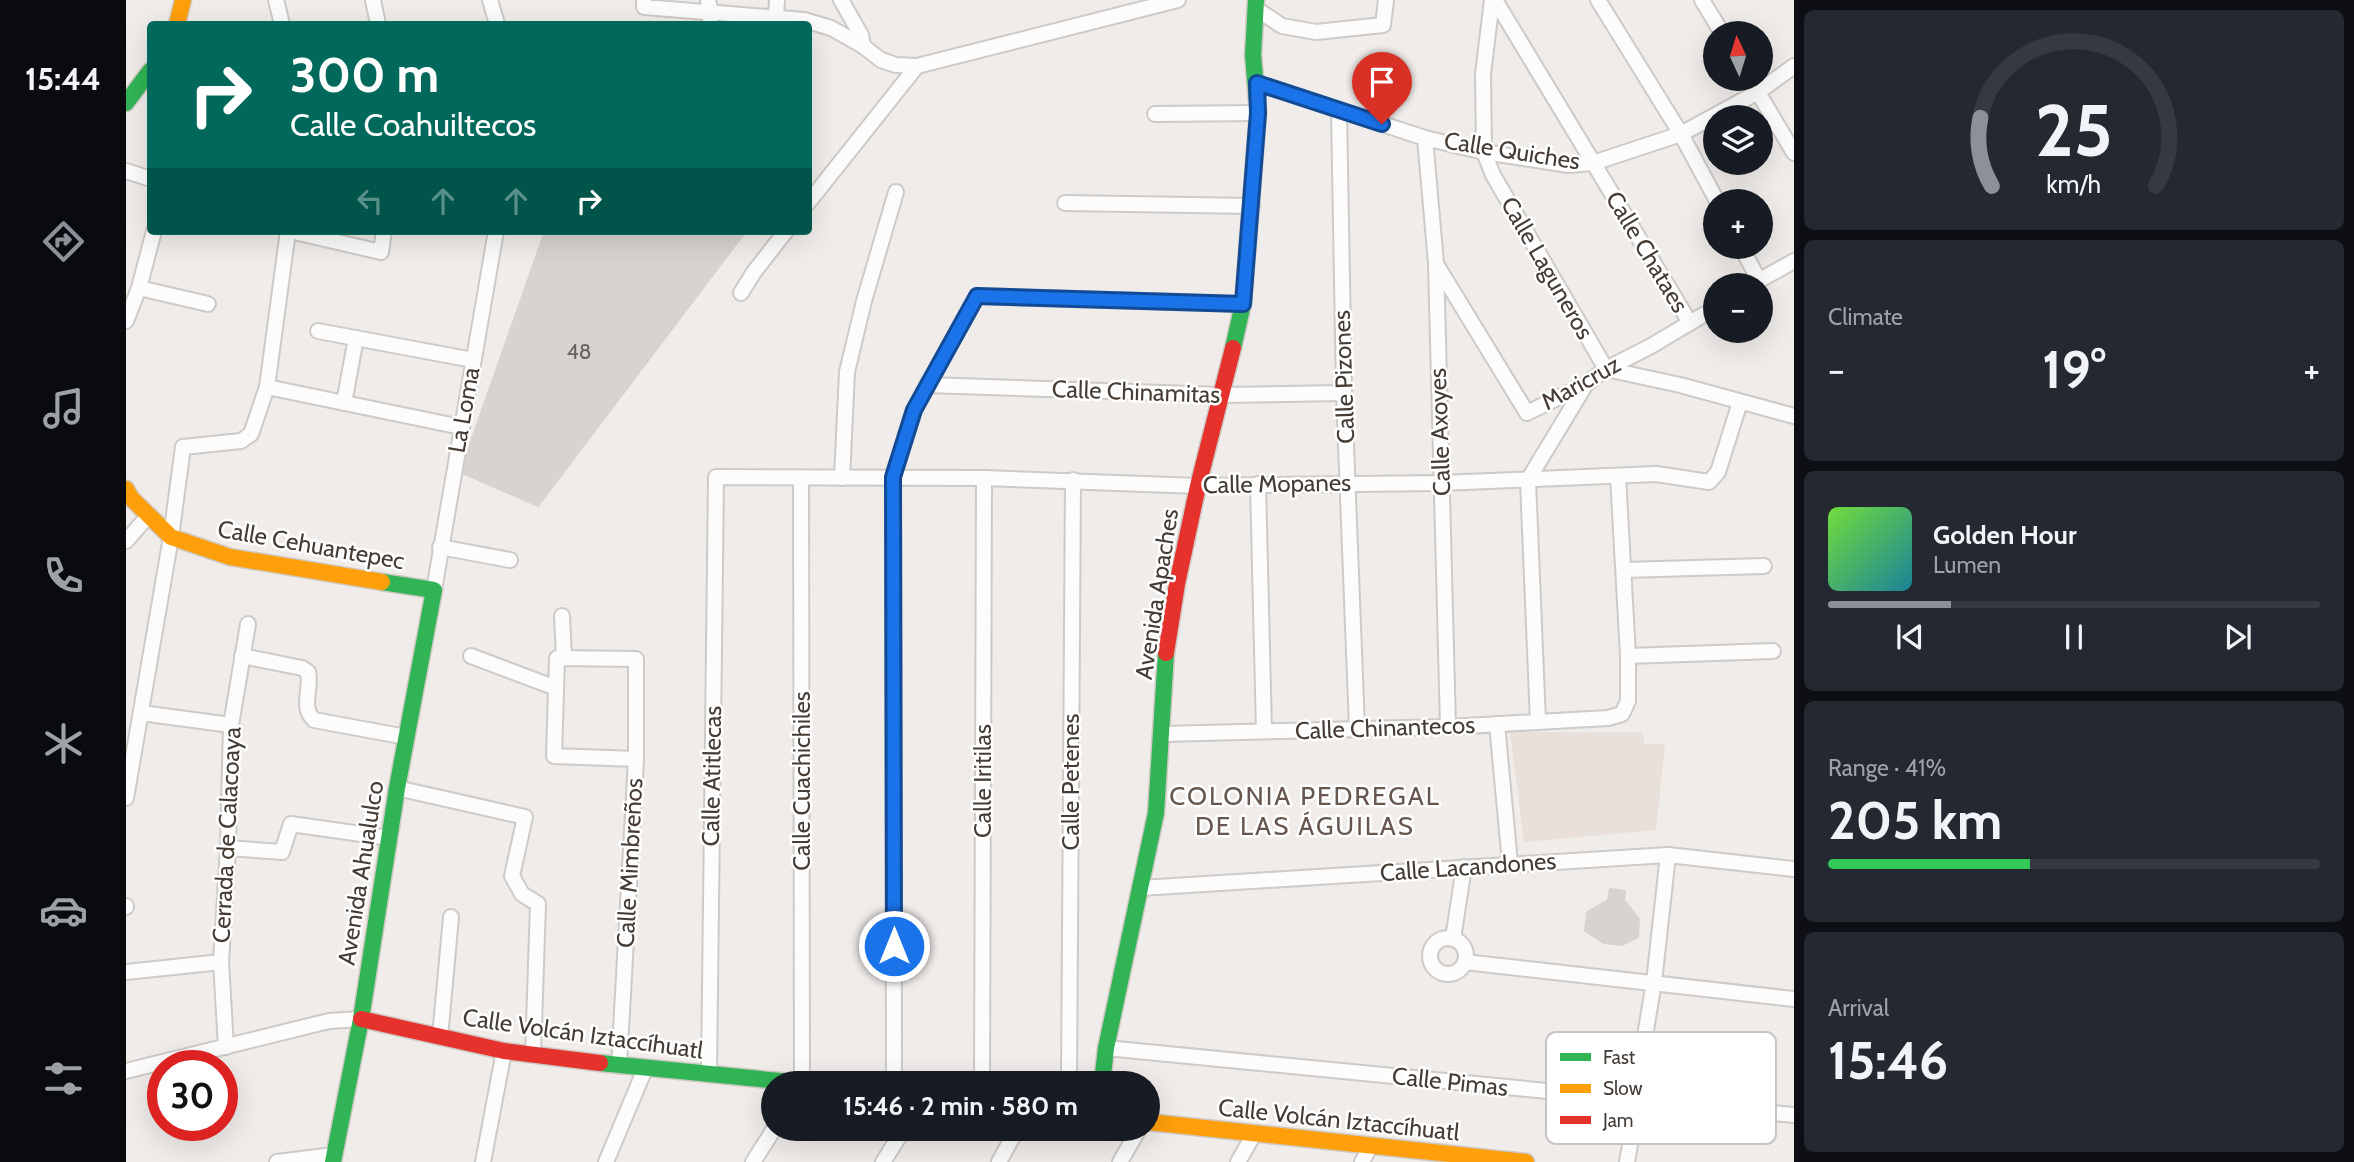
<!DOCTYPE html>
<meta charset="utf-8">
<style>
body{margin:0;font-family:Cabin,sans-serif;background:#242831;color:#f1f3f6;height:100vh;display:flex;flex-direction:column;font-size:26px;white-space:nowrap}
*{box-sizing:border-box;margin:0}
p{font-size:23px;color:#9ea1a6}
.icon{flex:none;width:38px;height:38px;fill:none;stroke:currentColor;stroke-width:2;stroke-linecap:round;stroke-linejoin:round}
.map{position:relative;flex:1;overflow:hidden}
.side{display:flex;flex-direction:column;gap:10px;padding:10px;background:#0d0f14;width:560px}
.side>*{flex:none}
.top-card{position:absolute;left:21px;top:21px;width:665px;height:214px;border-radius:7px;box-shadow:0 7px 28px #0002;background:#00695c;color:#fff;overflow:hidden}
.needle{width:46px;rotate:356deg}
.controls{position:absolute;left:1577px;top:21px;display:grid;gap:14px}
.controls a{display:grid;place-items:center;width:70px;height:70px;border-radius:50%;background:#171b24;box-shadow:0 7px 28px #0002;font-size:35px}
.speed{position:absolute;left:21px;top:1050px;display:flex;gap:14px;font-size:35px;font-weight:700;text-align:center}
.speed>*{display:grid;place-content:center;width:91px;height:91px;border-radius:50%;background:#171b24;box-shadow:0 7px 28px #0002;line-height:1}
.speed .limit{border:10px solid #d22;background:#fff;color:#111}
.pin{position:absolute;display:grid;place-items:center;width:60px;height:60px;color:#fff;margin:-72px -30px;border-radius:50% 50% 50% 0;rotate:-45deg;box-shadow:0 0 7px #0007}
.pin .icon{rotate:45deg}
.me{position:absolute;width:77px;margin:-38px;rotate:0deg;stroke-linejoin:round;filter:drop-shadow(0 0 5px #0008)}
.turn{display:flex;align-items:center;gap:24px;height:147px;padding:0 28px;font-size:32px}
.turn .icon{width:91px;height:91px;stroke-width:2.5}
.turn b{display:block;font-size:49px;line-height:60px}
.lanes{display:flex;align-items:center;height:66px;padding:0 28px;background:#0003;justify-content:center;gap:35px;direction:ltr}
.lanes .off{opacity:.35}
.big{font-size:52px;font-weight:800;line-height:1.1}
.side .widget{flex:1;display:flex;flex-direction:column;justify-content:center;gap:10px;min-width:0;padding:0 24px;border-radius:10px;background:#242831}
.side .dial{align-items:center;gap:0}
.dial svg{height:182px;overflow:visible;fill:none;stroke:#363941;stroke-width:7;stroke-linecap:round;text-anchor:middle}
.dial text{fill:#f1f3f6;stroke:none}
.song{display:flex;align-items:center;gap:21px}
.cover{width:84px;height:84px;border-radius:10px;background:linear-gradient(135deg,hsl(100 70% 55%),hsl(190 70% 35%))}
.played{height:7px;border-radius:4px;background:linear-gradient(90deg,#8c9099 25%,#363941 25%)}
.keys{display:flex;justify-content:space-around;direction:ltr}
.heat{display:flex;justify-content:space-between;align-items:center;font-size:38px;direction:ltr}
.charge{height:10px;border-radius:5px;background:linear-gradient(90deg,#34c759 41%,#363941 0)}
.trip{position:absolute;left:635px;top:1071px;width:399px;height:70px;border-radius:35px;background:#171b24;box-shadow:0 7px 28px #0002;font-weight:800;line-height:70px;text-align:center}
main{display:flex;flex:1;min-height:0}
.dock{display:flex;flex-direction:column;width:126px;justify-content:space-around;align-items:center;background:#090b0e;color:#9ea1a6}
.dock .icon{width:49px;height:49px}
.dock .current{color:#8c9099}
.dock b{font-size:32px;color:#f1f3f6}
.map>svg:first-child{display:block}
.education{fill:#e9e1d9}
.building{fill:#d7d3d1;stroke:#d7d3cf;stroke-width:2}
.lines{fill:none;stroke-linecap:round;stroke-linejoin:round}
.street-casing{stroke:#cdcac7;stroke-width:18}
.fast-casing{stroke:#cfc9c3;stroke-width:19}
.slow-casing{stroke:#cfc9c3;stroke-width:19}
.jam-casing{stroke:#cfc9c3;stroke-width:19}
.street{stroke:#fdfcfc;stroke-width:14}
.fast{stroke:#30b455;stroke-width:16}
.slow{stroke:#ff9f0a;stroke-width:16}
.jam{stroke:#e5322d;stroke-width:16}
.route-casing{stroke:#114b97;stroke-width:18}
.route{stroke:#1a73e8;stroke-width:12}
.labels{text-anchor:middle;stroke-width:5;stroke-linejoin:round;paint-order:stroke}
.number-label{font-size:21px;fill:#6b635e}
.street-label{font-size:24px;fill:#453c36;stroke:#fff}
.neighbourhood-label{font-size:26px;letter-spacing:2px;fill:#67574e;stroke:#fff}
.key{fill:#fff;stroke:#c7c4c3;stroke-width:2}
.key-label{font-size:19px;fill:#453c36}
</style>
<main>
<nav class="dock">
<b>15:44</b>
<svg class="icon current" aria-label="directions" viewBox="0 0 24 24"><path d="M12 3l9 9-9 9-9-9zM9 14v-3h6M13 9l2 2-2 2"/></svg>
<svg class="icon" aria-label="music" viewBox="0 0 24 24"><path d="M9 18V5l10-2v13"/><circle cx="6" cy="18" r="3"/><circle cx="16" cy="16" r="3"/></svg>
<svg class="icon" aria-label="phone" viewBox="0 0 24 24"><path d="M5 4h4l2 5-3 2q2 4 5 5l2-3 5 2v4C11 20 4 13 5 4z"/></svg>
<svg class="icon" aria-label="climate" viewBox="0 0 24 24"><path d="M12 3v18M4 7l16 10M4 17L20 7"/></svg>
<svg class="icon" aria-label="car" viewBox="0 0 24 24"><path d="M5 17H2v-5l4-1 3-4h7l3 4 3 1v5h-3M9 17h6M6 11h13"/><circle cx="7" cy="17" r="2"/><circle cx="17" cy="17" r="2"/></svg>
<svg class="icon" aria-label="filters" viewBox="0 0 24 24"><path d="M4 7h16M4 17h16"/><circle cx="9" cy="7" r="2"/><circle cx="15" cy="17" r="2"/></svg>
</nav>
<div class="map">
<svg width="1668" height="1162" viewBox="0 0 1668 1162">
<rect width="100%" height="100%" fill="#efecea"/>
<polygon class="education" points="1384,732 1517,732 1518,744 1539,744 1530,830 1398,842"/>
<g class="building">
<polygon points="419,231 620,231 412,506 338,474 341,453"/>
<polygon points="1484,889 1499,891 1498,900 1513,919 1512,937 1496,945 1478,943 1459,931 1461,912 1482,900"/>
</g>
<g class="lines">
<defs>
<g id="street">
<polyline points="150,0 156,24"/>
<polyline points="247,0 252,24"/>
<polyline points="364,0 371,24"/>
<polyline points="518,0 518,7 678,20 705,28 737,46 755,60 770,65 791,66"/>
<polyline points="582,0 585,12 584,24"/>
<polyline points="715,0 735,35 737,46"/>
<polyline points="1366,0 1357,74 1358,152 1367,175 1480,369 1554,385 1668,416"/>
<polyline points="1369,0 1564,323"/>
<polyline points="1472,0 1555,134 1591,201"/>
<polyline points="1576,0 1596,33"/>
<polyline points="1129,8 1156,26 1190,32 1257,25 1260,0"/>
<polyline points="650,17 651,0"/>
<polyline points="1624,79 1668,153"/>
<polyline points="1131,83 1299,138 1358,152 1442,165 1467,163 1555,134 1632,92 1668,66"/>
<polyline points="1213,110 1218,393 1231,729"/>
<polyline points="1029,114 1132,113"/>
<polyline points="1299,138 1310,263 1322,727"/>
<polyline points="0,171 22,178"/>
<polyline points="682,203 791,66 1052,0"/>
<polyline points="939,203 1126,206"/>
<polyline points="164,231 255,252 258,231"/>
<polyline points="1615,247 1633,280"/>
<polyline points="1310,264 1401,413 1460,384 1480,369 1525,346 1589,308"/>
<polyline points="1625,285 1668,261"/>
<polyline points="13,288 82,304"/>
<polyline points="615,293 628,272 660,231"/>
<polyline points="0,321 13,288 28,231"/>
<polyline points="192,331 347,360"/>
<polyline points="801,385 1096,395 1218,393"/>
<polyline points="141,387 335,427"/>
<polyline points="218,403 230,338"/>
<polyline points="716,478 721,372 738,301 770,192"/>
<polyline points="675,479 676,1083"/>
<polyline points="1132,484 1138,731"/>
<polyline points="0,541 23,515"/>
<polyline points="314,547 384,560"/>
<polyline points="1498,570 1638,566"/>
<polyline points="308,590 370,231"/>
<polyline points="436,616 438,658"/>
<path d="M 116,656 L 176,668 L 182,672 C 186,688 174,707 188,720 L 280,737"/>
<polyline points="345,656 430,688"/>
<polyline points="1502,656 1647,651"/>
<polyline points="15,713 105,725"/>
<polyline points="1412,722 1402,480 1460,384"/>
<polyline points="1371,724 1384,863"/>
<polyline points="1036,734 1322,727 1482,718 1496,714 1502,701 1502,656 1492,476"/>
<polyline points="271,788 399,817 386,876 396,894 412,904 407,1055"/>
<polyline points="0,798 45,537 57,447 115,441 125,434 141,387 162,231"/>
<polyline points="102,848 156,852 165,824 263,838"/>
<polyline points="1015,888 1542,855 1668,869"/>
<polyline points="0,906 0,907"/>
<circle cx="1322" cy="956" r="18"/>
<polyline points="1327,939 1338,867"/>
<polyline points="1339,962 1668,999"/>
<polyline points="0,972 95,962"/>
<polyline points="314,1037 325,917"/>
<polyline points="100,1047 95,962 102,848 105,725 122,624"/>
<polyline points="980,1048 1668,1115"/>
<polyline points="493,1066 510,759 510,659 431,658 428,756 510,759"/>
<polyline points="1514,1066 1528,982 1542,855"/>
<polyline points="0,1071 203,1021 235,1019"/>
<polyline points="583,1074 590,477 858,478 1072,486 1315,483 1530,474 1583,482 1592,472 1614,402"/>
<polyline points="768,1083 767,477 788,410 851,296 1117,304"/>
<polyline points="856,1083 858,478"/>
<polyline points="943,1083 947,480"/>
<polyline points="151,1162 208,1155"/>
<polyline points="357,1162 378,1051"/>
<polyline points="480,1162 519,1069"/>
<polyline points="627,1162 648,1129"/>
<polyline points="757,1162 778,1129"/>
<polyline points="873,1162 891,1129"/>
<polyline points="994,1162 1013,1129"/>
<polyline points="1112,1162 1128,1134"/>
<polyline points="1236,1162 1244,1147"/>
<polyline points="1501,1162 1512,1100"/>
</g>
<g id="fast">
<polyline points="0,103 24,71"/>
<polyline points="1107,348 1117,304 1132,113 1127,55 1130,0"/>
<polyline points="474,1063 674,1083"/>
<polyline points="976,1083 980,1048 1030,813 1040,653"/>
<polyline points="207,1162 235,1019 271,788 308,590 256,582"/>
</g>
<g id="slow">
<polyline points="51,24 57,0"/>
<polyline points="0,489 5,498 45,537 104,557 256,582"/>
<polyline points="1022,1122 1400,1162"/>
</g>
<g id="jam">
<polyline points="1040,653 1051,584 1072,486 1107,348"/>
<polyline points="235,1019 378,1051 474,1063"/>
</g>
</defs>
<use href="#street" class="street-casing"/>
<use href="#fast" class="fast-casing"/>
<use href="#slow" class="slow-casing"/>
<use href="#jam" class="jam-casing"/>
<use href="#street" class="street"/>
<use href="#fast" class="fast"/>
<use href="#slow" class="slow"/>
<use href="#jam" class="jam"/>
</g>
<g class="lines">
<defs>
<polyline id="route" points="768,946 767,477 788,410 851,296 1117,304 1132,113 1131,83 1256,124"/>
</defs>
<use href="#route" class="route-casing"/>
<use href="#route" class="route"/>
</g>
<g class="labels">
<g class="number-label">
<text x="453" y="359">48</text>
</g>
<g class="street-label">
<text transform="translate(1386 151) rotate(9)" y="8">Calle Quiches</text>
<text transform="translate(1521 252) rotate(59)" y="8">Calle Chataes</text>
<text transform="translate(1421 268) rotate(60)" y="8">Calle Laguneros</text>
<text transform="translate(1218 377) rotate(-92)" y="8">Calle Pizones</text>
<text transform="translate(1455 383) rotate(-29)" y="8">Maricruz</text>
<text transform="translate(1010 392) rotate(2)" y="8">Calle Chinamitas</text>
<text transform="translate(338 410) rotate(-80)" y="8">La Loma</text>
<text transform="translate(1314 432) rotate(-92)" y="8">Calle Axoyes</text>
<text transform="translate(1151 484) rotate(-1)" y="8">Calle Mopanes</text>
<text transform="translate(185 545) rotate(10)" y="8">Calle Cehuantepec</text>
<text transform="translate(1031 594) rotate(-81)" y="8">Avenida Apaches</text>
<text transform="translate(1259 728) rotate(-2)" y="8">Calle Chinantecos</text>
<text transform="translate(586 776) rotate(-89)" y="8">Calle Atitlecas</text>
<text transform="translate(676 781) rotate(-90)" y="8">Calle Cuachichiles</text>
<text transform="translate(857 781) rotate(-90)" y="8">Calle Iritilas</text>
<text transform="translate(945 782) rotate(-90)" y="8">Calle Petenes</text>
<text transform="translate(101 835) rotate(-87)" y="8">Cerrada de Calacoaya</text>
<text transform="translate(504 863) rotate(-87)" y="8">Calle Mimbreños</text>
<text transform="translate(1342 867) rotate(-4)" y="8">Calle Lacandones</text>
<text transform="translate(235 873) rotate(-81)" y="8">Avenida Ahualulco</text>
<text transform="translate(457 1034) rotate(8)" y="8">Calle Volcán Iztaccíhuatl</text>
<text transform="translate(1324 1082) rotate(6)" y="8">Calle Pimas</text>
<text transform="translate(1213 1120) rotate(6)" y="8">Calle Volcán Iztaccíhuatl</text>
</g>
<g class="neighbourhood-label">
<text x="1179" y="805">COLONIA PEDREGAL<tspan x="1179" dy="30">DE LAS ÁGUILAS</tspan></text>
</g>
</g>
<rect x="1420" y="1032" width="230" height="112" rx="10" class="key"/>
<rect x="1434" y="1053" width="31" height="8" fill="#30b455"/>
<rect x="1434" y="1084" width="31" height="9" fill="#ff9f0a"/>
<rect x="1434" y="1116" width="31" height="8" fill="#e5322d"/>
<g class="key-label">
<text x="1477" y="1064">Fast</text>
<text x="1477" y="1095">Slow</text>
<text x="1477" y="1127">Jam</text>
</g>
</svg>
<div class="controls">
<a><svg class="needle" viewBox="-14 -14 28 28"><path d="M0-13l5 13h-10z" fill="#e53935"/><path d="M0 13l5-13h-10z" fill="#9ea1a6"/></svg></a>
<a><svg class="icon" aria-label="layers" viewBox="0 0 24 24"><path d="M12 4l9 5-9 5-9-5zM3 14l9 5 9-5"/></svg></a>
<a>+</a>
<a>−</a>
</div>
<div class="speed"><div class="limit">30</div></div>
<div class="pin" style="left:1256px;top:124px;background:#d93025"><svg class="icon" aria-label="arrive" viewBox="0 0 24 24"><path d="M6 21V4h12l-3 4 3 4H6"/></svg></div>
<svg class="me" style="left:768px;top:946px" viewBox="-20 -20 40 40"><circle r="17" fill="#1a73e8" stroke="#fff" stroke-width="3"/><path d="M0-11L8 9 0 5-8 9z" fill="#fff"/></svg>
<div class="trip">15:46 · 2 min · 580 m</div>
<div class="top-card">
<div class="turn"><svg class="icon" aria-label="right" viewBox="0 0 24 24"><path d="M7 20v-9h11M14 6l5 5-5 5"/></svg><div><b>300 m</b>Calle Coahuiltecos</div></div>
<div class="lanes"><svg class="icon off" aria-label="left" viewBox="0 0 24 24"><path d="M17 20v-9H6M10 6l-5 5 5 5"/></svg><svg class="icon off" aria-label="ahead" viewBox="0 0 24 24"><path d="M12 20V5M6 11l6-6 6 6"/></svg><svg class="icon off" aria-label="ahead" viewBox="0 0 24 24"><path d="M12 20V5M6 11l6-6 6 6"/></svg><svg class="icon" aria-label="right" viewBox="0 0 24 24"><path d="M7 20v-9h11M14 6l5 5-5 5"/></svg></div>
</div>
</div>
<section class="side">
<div class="widget dial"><svg viewBox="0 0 100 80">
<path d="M14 69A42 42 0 1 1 86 69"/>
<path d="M14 69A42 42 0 0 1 9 39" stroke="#8c9099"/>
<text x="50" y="56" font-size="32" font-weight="700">25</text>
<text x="50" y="72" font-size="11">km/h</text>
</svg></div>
<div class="widget"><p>Climate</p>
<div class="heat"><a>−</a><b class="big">19°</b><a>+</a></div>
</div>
<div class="widget">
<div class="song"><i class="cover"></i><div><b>Golden Hour</b><p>Lumen</p></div></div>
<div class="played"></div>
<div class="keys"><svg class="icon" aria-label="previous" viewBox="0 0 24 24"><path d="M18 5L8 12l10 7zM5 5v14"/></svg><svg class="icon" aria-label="pause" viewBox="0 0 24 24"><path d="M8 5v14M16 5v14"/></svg><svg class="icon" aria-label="next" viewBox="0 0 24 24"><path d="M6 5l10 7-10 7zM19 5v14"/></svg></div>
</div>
<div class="widget"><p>Range · 41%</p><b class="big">205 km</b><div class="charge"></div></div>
<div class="widget"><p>Arrival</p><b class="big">15:46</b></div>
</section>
</main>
